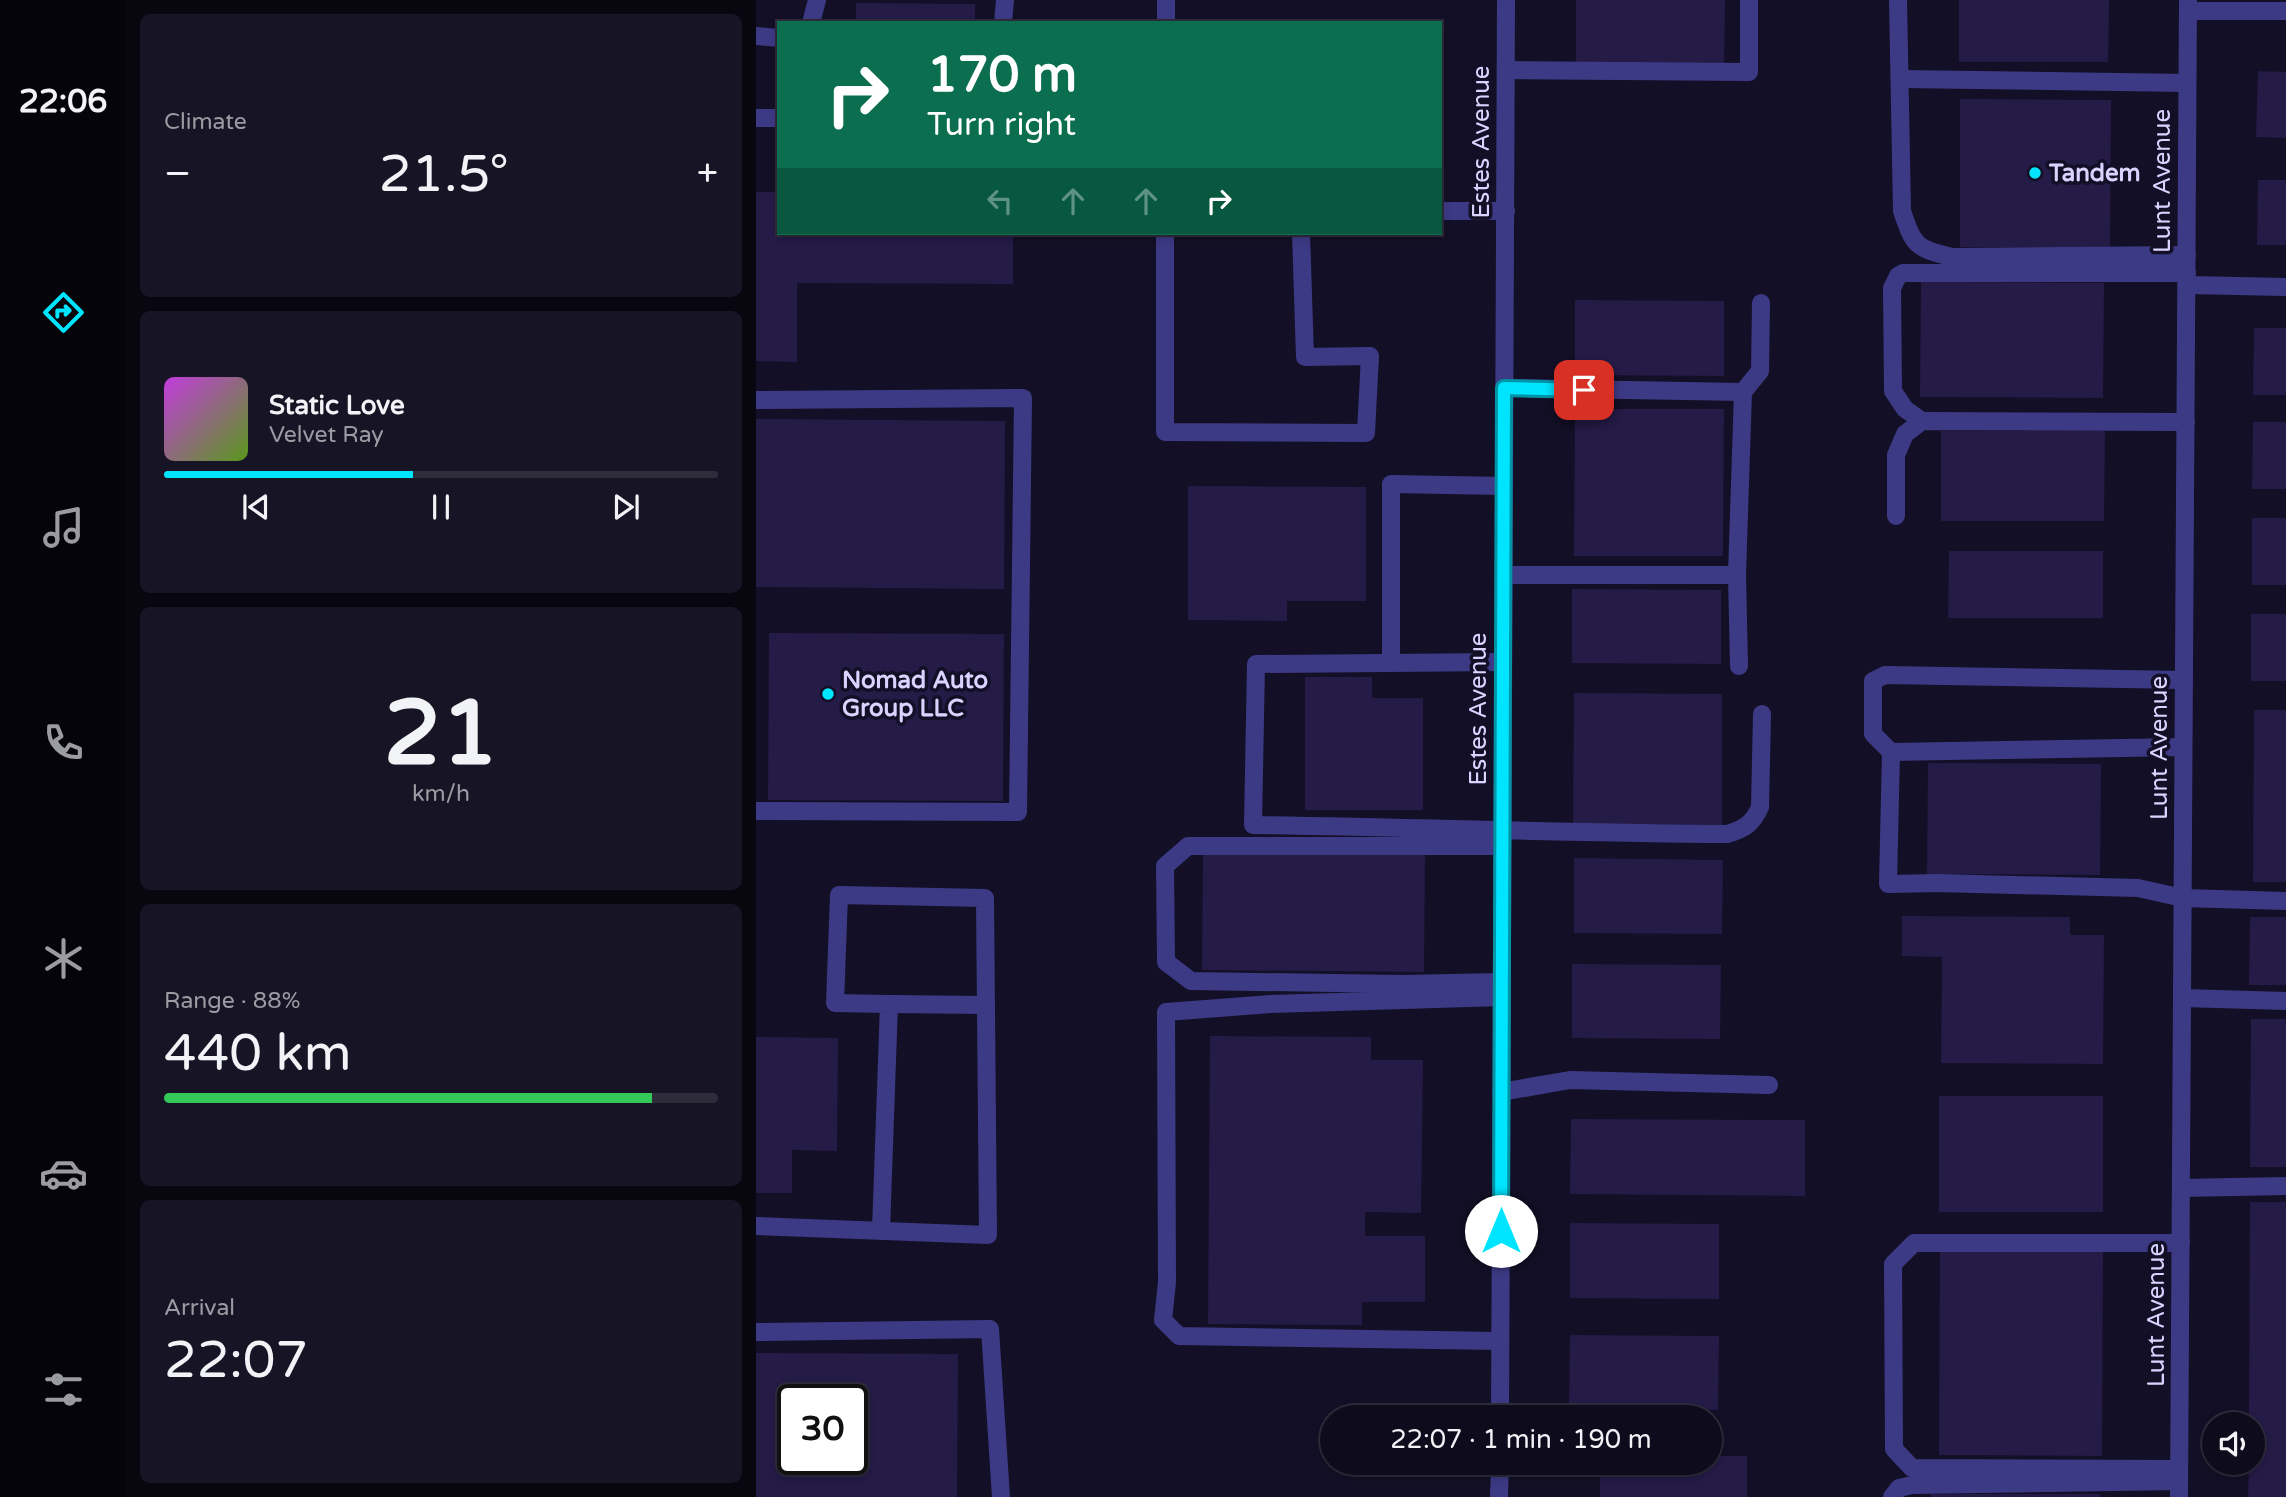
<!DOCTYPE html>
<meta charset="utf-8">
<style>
body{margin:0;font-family:"Varela Round",sans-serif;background:#171425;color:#f1f3f6;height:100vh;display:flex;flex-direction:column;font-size:26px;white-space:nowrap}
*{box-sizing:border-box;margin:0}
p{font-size:23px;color:#9b9ba3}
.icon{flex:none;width:38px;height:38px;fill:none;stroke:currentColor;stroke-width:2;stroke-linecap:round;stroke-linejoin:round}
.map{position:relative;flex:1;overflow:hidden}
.drawer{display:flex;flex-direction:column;gap:14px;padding:14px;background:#08060f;width:630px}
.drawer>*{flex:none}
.top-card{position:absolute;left:21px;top:21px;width:665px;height:214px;border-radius:0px;box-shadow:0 4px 10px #0003,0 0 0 2px #2e2b3b;background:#0b6e4f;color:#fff;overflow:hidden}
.tools{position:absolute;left:1446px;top:1412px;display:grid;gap:14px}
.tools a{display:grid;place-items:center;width:63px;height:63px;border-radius:50%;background:#0e0b1c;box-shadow:0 4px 10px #0003,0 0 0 2px #2e2b3b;font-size:35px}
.speed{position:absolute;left:21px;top:1384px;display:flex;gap:14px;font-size:35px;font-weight:700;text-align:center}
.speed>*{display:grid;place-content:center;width:91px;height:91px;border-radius:50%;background:#0e0b1c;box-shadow:0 4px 10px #0003,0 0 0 2px #2e2b3b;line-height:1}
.speed .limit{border:4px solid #111;border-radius:10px;background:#fff;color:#111}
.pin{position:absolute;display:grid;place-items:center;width:60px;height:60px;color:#fff;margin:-30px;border-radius:14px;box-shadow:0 4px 10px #0006}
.me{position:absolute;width:77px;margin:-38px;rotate:0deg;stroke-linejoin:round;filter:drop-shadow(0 0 5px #0008)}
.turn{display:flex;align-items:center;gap:24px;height:147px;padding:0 35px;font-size:32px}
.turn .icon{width:91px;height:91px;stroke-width:2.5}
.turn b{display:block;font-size:49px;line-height:60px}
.lanes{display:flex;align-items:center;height:66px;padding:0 35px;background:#0003;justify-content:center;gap:35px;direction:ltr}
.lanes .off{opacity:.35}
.big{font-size:52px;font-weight:600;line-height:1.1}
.drawer .tile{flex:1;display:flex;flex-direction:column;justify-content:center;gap:10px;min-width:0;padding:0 24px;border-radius:10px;background:#171425}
.drawer .dial{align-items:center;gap:0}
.dial b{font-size:91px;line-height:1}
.song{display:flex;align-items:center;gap:21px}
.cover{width:84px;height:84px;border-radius:10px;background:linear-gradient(135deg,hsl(290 70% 55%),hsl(90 70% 35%))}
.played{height:7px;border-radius:4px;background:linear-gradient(90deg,#00e5ff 45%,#2e2b3b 45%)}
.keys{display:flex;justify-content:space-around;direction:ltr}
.heat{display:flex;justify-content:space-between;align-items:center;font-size:38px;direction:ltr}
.charge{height:10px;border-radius:5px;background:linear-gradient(90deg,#34c759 88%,#2e2b3b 0)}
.trip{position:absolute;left:564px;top:1405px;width:402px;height:70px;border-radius:35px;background:#0e0b1c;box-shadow:0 4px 10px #0003,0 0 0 2px #2e2b3b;font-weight:600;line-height:70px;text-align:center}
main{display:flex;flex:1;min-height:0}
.tabs{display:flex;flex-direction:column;width:126px;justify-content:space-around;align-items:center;background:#06040b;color:#9b9ba3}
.tabs .icon{width:49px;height:49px}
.tabs .active{color:#00e5ff}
.tabs b{font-size:32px;color:#f1f3f6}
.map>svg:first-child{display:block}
.building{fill:#241b47;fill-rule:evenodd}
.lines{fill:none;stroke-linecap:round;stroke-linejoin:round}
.lane{stroke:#3d3a85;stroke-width:18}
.street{stroke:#3d3a85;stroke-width:18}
.route-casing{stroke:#0095a6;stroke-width:18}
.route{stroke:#00e5ff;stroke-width:12}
.poi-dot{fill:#00e5ff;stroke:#130f26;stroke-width:2.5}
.labels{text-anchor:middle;stroke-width:7;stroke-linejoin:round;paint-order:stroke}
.street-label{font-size:24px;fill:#d9d4ff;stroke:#130f26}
.poi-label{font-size:24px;font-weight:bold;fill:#d9d4ff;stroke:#130f26;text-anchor:start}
</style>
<main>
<nav class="tabs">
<b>22:06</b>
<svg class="icon active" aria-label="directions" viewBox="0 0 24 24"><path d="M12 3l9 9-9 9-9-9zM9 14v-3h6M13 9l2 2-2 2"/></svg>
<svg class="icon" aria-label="music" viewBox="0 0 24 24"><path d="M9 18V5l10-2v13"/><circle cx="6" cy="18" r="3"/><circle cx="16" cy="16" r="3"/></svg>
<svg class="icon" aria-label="phone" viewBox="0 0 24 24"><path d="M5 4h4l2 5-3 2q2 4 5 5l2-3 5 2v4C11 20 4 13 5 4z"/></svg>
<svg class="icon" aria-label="climate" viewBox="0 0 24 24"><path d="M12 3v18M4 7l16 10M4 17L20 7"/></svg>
<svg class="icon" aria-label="car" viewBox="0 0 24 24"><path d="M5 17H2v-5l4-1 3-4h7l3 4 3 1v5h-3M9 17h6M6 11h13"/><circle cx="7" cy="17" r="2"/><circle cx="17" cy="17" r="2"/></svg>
<svg class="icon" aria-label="filters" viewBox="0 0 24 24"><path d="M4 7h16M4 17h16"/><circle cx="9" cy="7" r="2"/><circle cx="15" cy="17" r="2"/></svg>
</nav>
<section class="drawer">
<div class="tile"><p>Climate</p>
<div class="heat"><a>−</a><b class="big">21.5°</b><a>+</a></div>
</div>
<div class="tile">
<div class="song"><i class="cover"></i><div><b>Static Love</b><p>Velvet Ray</p></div></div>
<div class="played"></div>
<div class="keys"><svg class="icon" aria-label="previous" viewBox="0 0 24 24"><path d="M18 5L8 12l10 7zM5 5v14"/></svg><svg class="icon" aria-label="pause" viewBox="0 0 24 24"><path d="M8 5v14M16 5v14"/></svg><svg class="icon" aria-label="next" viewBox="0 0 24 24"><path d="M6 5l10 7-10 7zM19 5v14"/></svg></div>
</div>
<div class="tile dial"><b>21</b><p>km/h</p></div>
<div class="tile"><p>Range · 88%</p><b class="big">440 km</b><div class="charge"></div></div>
<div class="tile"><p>Arrival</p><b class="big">22:07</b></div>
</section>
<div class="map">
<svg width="1530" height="1497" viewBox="0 0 1530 1497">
<rect width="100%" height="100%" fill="#130f26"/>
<g class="building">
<polygon points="820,0 969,0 968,66 820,65"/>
<polygon points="1203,0 1353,0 1352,62 1203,62"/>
<polygon points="100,3 219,4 219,23 100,23"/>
<polygon points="1502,71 1530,72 1530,138 1500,137"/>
<polygon points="1204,99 1355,100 1354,247 1204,247"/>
<polygon points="1502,180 1530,180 1530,245 1501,245"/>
<polygon points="0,192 23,192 23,233 257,233 257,284 41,283 41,362 0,361"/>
<polygon points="1165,282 1348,283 1347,398 1164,397"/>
<polygon points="819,300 968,301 968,376 819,375"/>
<polygon points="1498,328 1530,328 1530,395 1497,395"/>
<polygon points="819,409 968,409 967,556 818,556"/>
<polygon points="0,419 249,421 248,589 0,587"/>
<polygon points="1497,422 1530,422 1530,489 1496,489"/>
<polygon points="1185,431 1349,431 1348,521 1185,521"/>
<polygon points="432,486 610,487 610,601 531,601 531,621 432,620"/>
<rect x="1496" y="518" width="34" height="67"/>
<polygon points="1193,551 1347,551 1347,618 1192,618"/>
<polygon points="816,589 965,590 965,664 816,663"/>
<rect x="1495" y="614" width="35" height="67"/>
<polygon points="13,633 248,634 247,801 12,800"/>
<polygon points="549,677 616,677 616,698 667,698 667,810 549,810"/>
<polygon points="818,693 966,694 966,825 817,825"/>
<polygon points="1498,710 1530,710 1530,882 1497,882"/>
<polygon points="1172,763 1345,764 1344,875 1171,874"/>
<polygon points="447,853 669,855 668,972 446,970"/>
<polygon points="818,858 967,860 966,934 818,933"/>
<polygon points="1146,916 1314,917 1314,935 1348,935 1347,1064 1185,1063 1186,957 1146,956"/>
<polygon points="1494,917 1530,917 1530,985 1493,985"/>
<polygon points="816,964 965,965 964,1039 816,1038"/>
<polygon points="1495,1019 1530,1019 1530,1167 1494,1167"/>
<polygon points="454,1036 615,1037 615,1060 667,1060 665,1213 609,1212 609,1236 669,1236 669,1302 606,1302 606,1325 452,1324"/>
<polygon points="0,1037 82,1038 81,1151 36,1150 36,1193 0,1193"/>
<rect x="1183" y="1096" width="164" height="116"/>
<polygon points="815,1119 1049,1120 1049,1196 814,1194"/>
<polygon points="1494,1202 1530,1202 1530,1497 1492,1497 1493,1463 1496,1463 1496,1424 1493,1424"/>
<polygon points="814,1223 963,1224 963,1299 814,1298"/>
<polygon points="1184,1250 1347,1250 1346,1456 1183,1455"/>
<polygon points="814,1335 963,1336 962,1410 813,1409"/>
<path d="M 0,1353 L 202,1354 L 201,1497 L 0,1497 ZM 37,1400 L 96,1400 L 96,1460 L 37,1460 Z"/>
<polygon points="954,1456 991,1456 991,1497 844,1497 844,1463 954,1463"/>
<rect x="1175" y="1494" width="169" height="3"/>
</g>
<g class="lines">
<g class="lane">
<path d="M 1142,0 L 1146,211 C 1158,246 1159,248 1196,257 L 1431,255"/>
<polyline points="1432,11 1530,11"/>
<polyline points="55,23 61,0"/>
<polyline points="247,23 249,0"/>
<polyline points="410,23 410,0"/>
<polyline points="0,36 23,38"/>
<polyline points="750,70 993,72 993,0"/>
<polyline points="1144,79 1431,83"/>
<polyline points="0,118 23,118"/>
<polyline points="684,211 750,211"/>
<polyline points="409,233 409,432 610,433 614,356 549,357 545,233"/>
<polyline points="1431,285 1530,287"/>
<polyline points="748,388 987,392"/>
<polyline points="0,400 267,398 262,812 0,811"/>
<polyline points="1166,421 1149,409 1137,391 1136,288 1142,276 1147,273 1431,273"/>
<polyline points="1140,516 1140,455 1149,434 1166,421 1430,422"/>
<polyline points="748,575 981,575"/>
<path d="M 747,662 L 500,664 L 497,825 C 655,827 813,833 971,834 C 989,829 997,823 1004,807 L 1006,714"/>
<polyline points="635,663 635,484 748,486"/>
<polyline points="983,666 981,575 987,392 1004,371 1005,303"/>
<polyline points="1427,747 1135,752 1117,734 1117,681 1129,675 1428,680"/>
<polyline points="1135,752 1132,884 1181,883 1382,888 1427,898 1530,901"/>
<polyline points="746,982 646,984 435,981 410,962 409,866 432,846 746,846"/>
<polyline points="1427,998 1530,1001"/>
<polyline points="133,1004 229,1005"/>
<polyline points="745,1092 814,1080 1013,1085"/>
<polyline points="1425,1188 1530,1186"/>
<polyline points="0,1226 232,1235 229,898 83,895 79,1003 133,1004 125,1230"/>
<polyline points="0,1332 234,1329 245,1497"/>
<polyline points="744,1341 423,1336 407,1320 411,1282 410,1012 515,1004 746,997"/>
<polyline points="1423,1469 1156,1468 1138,1449 1137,1264 1158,1243 1425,1243"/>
<polyline points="1136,1497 1143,1488 1156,1485 1423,1481"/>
</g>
<g class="street">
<polyline points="744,1418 750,0"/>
<polyline points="743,1497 744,1463"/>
<polyline points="1423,1497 1432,0"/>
</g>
</g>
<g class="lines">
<defs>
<polyline id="route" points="745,1231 748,388 828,390"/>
</defs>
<use href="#route" class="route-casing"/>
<use href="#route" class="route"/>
</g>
<g class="poi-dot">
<circle cx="1279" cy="173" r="7"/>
<circle cx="72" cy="694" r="7"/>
</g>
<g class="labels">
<g class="street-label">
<text transform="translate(725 142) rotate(-90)" y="8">Estes Avenue</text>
<text transform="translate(1406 181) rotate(-90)" y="8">Lunt Avenue</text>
<text transform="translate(722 709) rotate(-90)" y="8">Estes Avenue</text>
<text transform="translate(1403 748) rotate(-90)" y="8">Lunt Avenue</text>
<text transform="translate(1400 1315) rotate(-90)" y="8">Lunt Avenue</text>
</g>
<g class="poi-label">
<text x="1293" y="181">Tandem</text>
<text x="86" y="688">Nomad Auto<tspan x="86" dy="28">Group LLC</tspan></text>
</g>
</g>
</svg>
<div class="tools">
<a><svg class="icon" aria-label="sound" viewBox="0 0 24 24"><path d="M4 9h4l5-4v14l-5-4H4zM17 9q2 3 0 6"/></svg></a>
</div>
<div class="speed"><div class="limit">30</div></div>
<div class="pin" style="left:828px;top:390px;background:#d93025"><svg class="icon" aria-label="arrive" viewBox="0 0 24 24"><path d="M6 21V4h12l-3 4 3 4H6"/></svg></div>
<svg class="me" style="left:745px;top:1231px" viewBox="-20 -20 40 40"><circle r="19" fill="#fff"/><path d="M0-13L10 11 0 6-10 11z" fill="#00e5ff"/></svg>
<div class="trip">22:07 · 1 min · 190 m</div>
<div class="top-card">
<div class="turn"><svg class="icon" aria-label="right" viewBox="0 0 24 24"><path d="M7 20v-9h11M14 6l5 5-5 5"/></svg><div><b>170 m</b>Turn right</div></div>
<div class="lanes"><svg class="icon off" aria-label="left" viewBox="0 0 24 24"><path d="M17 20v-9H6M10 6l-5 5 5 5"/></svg><svg class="icon off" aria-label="ahead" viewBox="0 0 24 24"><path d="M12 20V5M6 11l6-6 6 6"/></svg><svg class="icon off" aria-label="ahead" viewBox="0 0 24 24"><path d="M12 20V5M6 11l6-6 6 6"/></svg><svg class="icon" aria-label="right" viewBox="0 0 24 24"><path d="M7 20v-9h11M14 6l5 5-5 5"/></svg></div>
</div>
</div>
</main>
